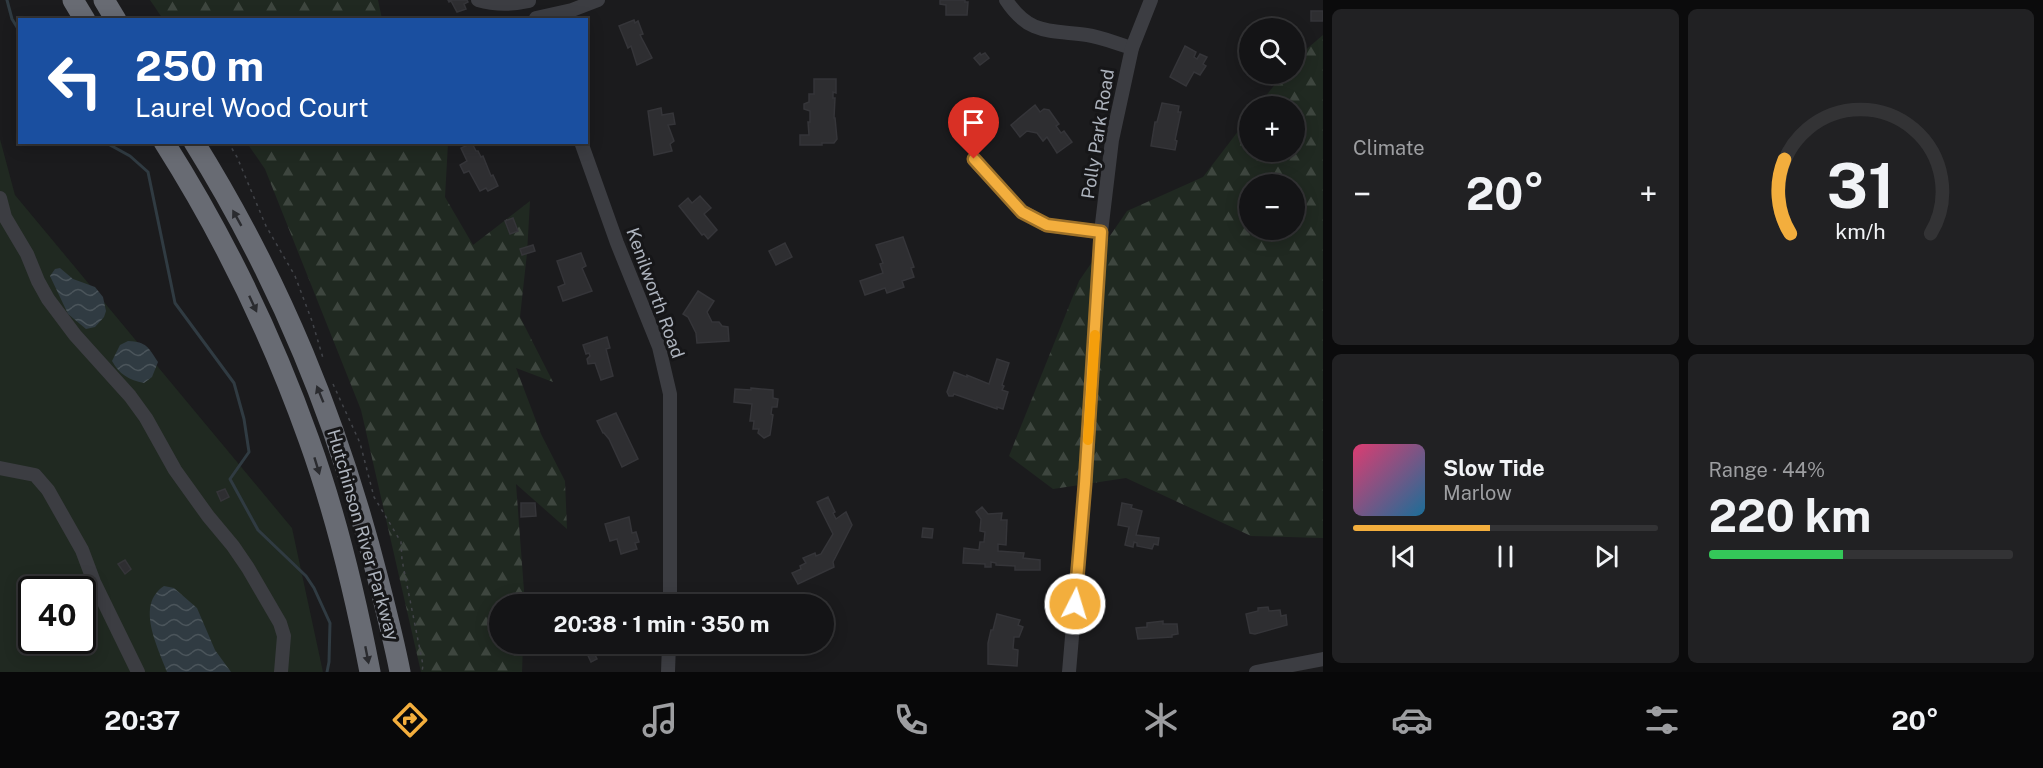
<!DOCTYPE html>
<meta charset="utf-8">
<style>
body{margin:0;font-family:"Public Sans",sans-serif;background:#212123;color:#f1f3f6;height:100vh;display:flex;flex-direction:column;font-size:22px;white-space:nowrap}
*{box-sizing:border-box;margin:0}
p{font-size:20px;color:#9d9ea1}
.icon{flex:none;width:33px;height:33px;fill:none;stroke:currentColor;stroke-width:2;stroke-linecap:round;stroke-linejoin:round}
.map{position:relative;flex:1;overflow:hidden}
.panel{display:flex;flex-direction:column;gap:9px;padding:9px;background:#0b0b0c;width:720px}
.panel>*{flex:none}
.guide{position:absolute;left:18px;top:18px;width:570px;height:126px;border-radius:0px;box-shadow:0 3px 15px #0003,0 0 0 2px #333335;background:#1a4fa0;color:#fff;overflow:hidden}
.fabs{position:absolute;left:1239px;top:18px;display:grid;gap:12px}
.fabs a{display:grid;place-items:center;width:66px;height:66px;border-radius:50%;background:#141416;box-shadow:0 3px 15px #0003,0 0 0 2px #333335;font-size:30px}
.speed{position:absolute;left:18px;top:576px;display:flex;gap:12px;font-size:30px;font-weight:700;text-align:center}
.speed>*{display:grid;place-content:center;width:78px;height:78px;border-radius:50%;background:#141416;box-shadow:0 3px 15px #0003,0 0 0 2px #333335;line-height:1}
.speed .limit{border:3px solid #111;border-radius:9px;background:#fff;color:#111}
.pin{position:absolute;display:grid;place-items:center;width:51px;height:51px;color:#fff;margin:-62px -26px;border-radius:50% 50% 50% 0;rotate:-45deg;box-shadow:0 0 6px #0007}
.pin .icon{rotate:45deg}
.me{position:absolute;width:66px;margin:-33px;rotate:5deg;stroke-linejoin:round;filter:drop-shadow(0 0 4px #0008)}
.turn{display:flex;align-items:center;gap:21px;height:126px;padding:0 18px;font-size:27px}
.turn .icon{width:78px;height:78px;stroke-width:2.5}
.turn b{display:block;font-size:42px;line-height:51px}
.big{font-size:45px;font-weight:700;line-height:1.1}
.panel .tile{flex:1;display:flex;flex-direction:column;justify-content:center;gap:9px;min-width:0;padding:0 21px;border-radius:9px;background:#212123}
.panel .dial{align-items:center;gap:0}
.dial svg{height:156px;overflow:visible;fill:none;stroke:#333335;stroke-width:7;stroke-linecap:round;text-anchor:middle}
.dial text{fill:#f1f3f6;stroke:none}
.song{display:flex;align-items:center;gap:18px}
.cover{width:72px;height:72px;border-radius:9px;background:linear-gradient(135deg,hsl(340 70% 55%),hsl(200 70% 35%))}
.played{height:6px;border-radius:3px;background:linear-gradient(90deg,#f3ae3d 45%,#333335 45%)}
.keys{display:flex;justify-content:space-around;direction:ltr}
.heat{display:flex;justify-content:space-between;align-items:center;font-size:33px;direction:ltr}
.charge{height:9px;border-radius:4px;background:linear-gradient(90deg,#34c759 44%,#333335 0)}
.panel .tiles{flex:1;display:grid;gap:9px;grid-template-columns:repeat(2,1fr)}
.trip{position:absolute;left:489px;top:594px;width:345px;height:60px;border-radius:30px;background:#141416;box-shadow:0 3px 15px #0003,0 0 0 2px #333335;font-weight:700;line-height:60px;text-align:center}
.menu{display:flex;height:96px;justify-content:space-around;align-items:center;background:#080809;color:#9d9ea1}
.menu .icon{width:42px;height:42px}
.menu .active{color:#f3ae3d}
.menu b{font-size:27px;color:#f1f3f6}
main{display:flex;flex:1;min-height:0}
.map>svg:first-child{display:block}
.grass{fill:#202921;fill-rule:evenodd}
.forest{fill:url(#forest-firs);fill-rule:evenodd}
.water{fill:url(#water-waves)}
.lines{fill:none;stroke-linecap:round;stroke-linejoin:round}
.stream{stroke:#303b42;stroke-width:3}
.building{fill:#2e2e31;stroke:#353539;stroke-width:1.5}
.path{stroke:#424449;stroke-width:1.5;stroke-dasharray:3 4.5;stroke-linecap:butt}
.minor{stroke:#3c3d42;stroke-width:14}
.highway{stroke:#686b73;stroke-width:21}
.oneway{fill:#2a2b2f}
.route-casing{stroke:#9e7128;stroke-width:15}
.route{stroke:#f3ae3d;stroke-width:10}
.slow{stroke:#f59e0b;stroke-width:10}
.labels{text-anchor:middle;stroke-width:6;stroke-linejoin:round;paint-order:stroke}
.street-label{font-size:18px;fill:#adb3bd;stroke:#161618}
</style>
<main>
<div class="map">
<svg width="1323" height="672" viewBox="0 0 1323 672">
<defs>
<pattern id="forest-firs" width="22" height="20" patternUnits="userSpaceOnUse" patternTransform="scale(1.5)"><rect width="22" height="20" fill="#202921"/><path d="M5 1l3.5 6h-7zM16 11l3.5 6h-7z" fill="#3e463f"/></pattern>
<pattern id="water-waves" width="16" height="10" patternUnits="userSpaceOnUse" patternTransform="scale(1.5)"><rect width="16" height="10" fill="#303b42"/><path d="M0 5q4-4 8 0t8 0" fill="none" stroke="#4b555b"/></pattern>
</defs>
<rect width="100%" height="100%" fill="#1b1b1d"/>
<path class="grass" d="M 0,139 L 15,195 L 292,528 L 323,672 L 0,672 ZM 32,590 L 82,590 L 82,640 L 32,640 Z"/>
<g class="forest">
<polygon points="150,0 378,0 382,19 163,19"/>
<path d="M 1323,35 L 1323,538 L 1251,536 L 1126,478 L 1053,489 L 1009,456 L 1079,281 L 1127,211 L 1203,177 L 1249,117 L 1250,152 L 1294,152 L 1294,106 L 1258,106 L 1283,74 L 1294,74 L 1295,59 ZM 1250,184 L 1294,184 L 1294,230 L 1250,230 Z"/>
<polygon points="247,143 448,143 445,197 473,245 530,201 527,253 520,317 553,382 516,368 541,434 565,481 567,529 516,484 525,604 500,604 500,644 523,644 522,672 421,672 361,410 265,169"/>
</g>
<g class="water">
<polygon points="60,268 73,279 95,287 103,297 106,311 104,317 95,327 86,329 68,314 50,276 55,269"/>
<path d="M 128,341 C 147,342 148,347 158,362 L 152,377 L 144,383 C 129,380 119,374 112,361 L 120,345 Z"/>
<path d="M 164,586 L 174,588 L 197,608 L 215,650 L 231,672 L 167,672 C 158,647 135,605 164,586 Z"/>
</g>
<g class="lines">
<g class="stream">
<polyline points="7,0 12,19 20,32"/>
<polyline points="109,142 110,145 130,156 148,172 175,303 234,383 244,419 249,452 230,479 258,530 306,576 314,588 330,623 329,662 327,672"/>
</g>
</g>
<g class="building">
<polygon points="448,0 467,0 468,2 464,4 466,9 457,12 451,1 449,2"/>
<polygon points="940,0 965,0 965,2 968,2 967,15 946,15 946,5 940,4"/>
<rect x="1311" y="11" width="12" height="10"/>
<polygon points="634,20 635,23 638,21 643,34 640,35 652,58 637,65 631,46 628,48 619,26"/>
<polygon points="1185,46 1196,52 1194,57 1197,59 1200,54 1207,57 1203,64 1206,66 1200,75 1194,72 1186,86 1170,77"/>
<polygon points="980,53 981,55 985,53 989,58 980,65 974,58"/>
<polygon points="814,79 836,79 836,93 833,92 833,98 835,98 834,118 835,118 837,139 834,143 822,143 822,145 800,145 800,135 809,135 808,122 810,122 810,111 804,109 804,104 809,102 809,94 814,94"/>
<polygon points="1162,103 1179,106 1178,112 1181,112 1175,140 1177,141 1175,150 1151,146 1155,122 1157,122"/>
<polygon points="1035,105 1040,112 1044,109 1049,110 1059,124 1056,126 1061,133 1064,131 1072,142 1057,153 1047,137 1043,141 1037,133 1027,131 1020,137 1011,125"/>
<polygon points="661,108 662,115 673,113 675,124 668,125 674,141 670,144 672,151 654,155 648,111"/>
<polygon points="472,143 476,151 478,151 481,157 483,156 491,176 493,175 498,186 488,191 486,188 480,191 469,171 464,173 460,165 467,161 461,148"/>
<polygon points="700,196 711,208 704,214 717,230 708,239 704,234 702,235 679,206 688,198 692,203"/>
<polygon points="513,218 518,231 510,234 505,221"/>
<polygon points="903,237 914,267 911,268 914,277 902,281 904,287 887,293 885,288 865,295 860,281 883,273 880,264 883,263 876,245"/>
<polygon points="785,243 792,257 776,265 769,251"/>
<polygon points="533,245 535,251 522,255 520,249"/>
<polygon points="581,253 586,266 582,268 592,291 563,301 558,287 565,284 557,261"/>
<polygon points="698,291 714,301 707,312 712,322 719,322 722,326 728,327 729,341 697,343 696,333 688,317 683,314"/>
<polygon points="607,337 610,348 606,349 613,376 601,380 595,363 588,364 587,359 590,356 589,353 586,354 583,345"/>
<polygon points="997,359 1009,363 1002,385 1004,386 1002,390 1008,392 1003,409 997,407 997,409 954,394 953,396 949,396 947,392 954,372 967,377 967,375 989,384"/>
<polygon points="751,388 773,390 773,398 778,399 777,407 772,407 771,414 773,415 770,435 764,438 758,433 759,429 753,429 754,421 750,421 752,404 734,402 735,389 751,390"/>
<polygon points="616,413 638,459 622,467 609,439 604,433 603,433 597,421"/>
<polygon points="225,489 229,497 221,501 217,492"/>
<polygon points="828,497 835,512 833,513 836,519 846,512 852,525 833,562 834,567 798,584 792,573 801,569 800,566 806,563 803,558 815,553 816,556 821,554 833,534 817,502"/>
<polygon points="521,503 535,503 536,516 521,517"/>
<polygon points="1122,503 1132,505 1131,508 1142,511 1136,535 1159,538 1158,545 1154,544 1152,549 1137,546 1137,543 1134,542 1133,547 1125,545 1129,527 1118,525"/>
<polygon points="982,507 988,514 1002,513 1001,520 1007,520 1006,545 998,544 998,551 1024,553 1023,558 1040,560 1040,570 1015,570 1015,566 996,565 996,563 991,562 991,567 985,567 985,564 963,563 964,548 979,550 980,542 984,542 985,532 980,531 981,519 976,512"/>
<polygon points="629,517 632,533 636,532 639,542 635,543 637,549 621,554 617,539 610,541 605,524"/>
<polygon points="923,528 933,529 932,538 922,537"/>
<polygon points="125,560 131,569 125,574 118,564"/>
<polygon points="1268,607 1269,611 1280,610 1281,616 1286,615 1287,625 1255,634 1250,633 1246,614 1258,611 1258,608"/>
<polygon points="997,614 1020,620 1018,625 1023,627 1019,637 1014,637 1013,649 1018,650 1017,666 988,664 988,643 991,630 993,630"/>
<polygon points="1163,621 1163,624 1177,624 1178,634 1172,635 1172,637 1138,639 1136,628 1147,627 1147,623"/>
<polygon points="590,644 597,659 591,662 584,647"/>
<polygon points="620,644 633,644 633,650 620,649"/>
</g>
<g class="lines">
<g class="path">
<polyline points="228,142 237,157 266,226 295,276 312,321 323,358"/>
<polyline points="333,384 360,443 374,497 401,542 402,560 423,665 422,672"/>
</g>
<g class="minor">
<path d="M 478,0 C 495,5 511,5 529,1"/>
<path d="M 1006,0 C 1029,35 1049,30 1087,35 C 1102,37 1117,44 1132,48"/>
<polyline points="536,18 572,10 598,0"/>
<polyline points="581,142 617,243 659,347 670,394 670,604"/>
<polyline points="974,160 1022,211 1046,225 1101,232"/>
<polyline points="0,198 5,217 27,254 38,281 48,299 75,335 130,396 146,418 175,470 208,516 233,546 248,568 280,623 284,636 281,672"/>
<polyline points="0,468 35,475 48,490 82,550 94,582 138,672"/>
<polyline points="668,672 669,644"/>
<polyline points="1069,672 1085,484 1101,232 1112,140 1132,48 1151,0"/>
<polyline points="1256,672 1323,659"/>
</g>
<g class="highway">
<polyline points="73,0 85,20"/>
<polyline points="104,0 116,20"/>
<path d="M 164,142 C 223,235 272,336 309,440 C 336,515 355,594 370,672"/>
<path d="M 194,142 C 280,280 338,422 378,579 C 386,610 394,641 400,672"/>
</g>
</g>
<defs><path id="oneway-solid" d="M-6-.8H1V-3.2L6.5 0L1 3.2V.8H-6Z" transform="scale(1.5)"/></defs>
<g class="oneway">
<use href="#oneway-solid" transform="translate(237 218) rotate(-119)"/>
<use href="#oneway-solid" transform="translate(253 304) rotate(65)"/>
<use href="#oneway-solid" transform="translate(320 394) rotate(-112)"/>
<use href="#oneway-solid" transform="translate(317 466) rotate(73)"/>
<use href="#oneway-solid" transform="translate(367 655) rotate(79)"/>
</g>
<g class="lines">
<defs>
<polyline id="route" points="974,159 1022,212 1047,225 1101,232 1085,484 1075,604"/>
</defs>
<use href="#route" class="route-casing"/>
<use href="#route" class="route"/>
<polyline class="slow" points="1088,440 1095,335"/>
</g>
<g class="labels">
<g class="street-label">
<text transform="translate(1098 134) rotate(-81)" y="6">Polly Park Road</text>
<text transform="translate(655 293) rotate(70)" y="6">Kenilworth Road</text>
<text transform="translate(363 535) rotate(74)" y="6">Hutchinson River Parkway</text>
</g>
</g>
</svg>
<div class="fabs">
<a><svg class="icon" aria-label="search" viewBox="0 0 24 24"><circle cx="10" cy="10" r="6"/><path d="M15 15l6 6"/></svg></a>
<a>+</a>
<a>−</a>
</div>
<div class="speed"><div class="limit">40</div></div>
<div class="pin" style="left:974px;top:159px;background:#d93025"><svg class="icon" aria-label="arrive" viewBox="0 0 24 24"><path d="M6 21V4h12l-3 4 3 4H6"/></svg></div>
<svg class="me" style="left:1075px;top:604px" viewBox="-20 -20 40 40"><circle r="17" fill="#f3ae3d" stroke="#fff" stroke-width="3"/><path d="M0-11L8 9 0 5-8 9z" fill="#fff"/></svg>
<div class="trip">20:38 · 1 min · 350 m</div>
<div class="guide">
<div class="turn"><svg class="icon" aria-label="left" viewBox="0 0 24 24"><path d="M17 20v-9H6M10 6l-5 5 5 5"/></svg><div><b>250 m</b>Laurel Wood Court</div></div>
</div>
</div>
<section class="panel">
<div class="tiles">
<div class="tile"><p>Climate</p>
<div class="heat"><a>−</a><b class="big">20°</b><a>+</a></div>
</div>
<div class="tile dial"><svg viewBox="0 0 100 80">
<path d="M14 69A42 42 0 1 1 86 69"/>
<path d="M14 69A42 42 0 0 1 11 31" stroke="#f3ae3d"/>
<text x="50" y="56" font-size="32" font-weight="700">31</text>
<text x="50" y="72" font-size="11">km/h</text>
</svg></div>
<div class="tile">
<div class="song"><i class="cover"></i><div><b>Slow Tide</b><p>Marlow</p></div></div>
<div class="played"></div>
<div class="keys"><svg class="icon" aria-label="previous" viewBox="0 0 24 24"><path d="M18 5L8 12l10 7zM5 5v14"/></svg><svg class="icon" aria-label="pause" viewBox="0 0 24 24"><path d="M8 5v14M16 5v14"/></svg><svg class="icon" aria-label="next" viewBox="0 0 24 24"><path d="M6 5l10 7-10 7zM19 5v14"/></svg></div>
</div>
<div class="tile"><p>Range · 44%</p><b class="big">220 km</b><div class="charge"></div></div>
</div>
</section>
</main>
<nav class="menu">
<b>20:37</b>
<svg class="icon active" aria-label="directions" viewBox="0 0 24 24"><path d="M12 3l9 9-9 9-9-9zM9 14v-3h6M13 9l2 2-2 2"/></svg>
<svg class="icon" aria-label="music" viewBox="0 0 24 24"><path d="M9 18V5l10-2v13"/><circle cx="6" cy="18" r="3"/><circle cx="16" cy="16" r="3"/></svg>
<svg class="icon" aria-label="phone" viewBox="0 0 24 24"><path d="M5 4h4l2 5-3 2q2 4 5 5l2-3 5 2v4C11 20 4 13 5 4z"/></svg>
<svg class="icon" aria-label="climate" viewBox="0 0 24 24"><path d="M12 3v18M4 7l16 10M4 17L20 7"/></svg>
<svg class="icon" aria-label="car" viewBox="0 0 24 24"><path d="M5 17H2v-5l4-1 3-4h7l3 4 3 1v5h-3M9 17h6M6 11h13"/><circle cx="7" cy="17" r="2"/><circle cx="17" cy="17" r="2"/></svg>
<svg class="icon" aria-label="filters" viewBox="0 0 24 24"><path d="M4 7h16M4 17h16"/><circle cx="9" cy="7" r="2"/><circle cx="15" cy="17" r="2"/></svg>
<b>20°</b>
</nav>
